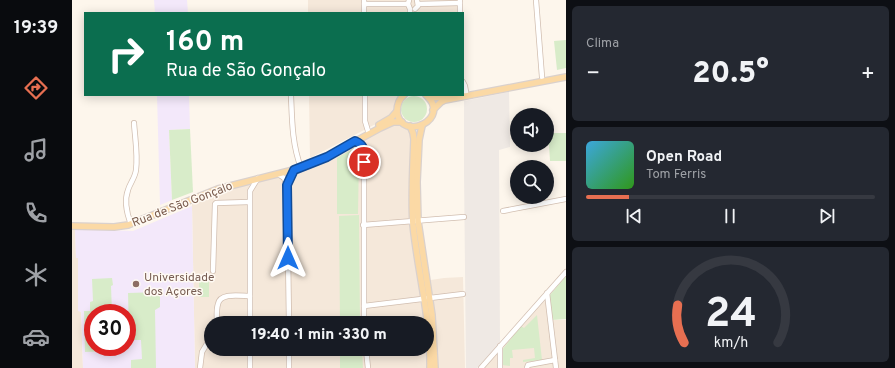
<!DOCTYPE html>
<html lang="pt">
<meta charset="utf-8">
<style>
body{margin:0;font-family:Overpass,sans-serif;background:#242831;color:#f1f3f6;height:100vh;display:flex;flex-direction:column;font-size:15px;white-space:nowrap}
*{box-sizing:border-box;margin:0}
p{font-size:13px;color:#9ea1a6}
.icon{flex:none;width:22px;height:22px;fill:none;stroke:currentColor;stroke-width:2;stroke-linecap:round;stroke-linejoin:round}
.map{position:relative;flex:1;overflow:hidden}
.details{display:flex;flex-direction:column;gap:6px;padding:6px;background:#0d0f14;width:329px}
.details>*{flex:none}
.guide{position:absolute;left:12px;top:12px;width:380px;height:84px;border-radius:0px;box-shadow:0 2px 10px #0003;background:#0b6e4f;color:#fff;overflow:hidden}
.buttons{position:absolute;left:438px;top:108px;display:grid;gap:8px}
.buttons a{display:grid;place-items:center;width:44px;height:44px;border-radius:50%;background:#171b24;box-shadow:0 2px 10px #0003;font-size:20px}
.speed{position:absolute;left:12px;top:304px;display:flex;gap:8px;font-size:20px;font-weight:700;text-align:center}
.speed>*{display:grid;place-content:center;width:52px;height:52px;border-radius:50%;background:#171b24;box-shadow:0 2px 10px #0003;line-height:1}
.speed .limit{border:6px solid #d22;background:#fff;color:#111}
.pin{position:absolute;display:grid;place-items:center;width:34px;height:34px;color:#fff;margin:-17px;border:2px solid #fff;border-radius:50%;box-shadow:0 1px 4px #0007}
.me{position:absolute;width:44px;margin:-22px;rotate:0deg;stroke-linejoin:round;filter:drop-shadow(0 0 3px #0008)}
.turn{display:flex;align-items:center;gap:14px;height:84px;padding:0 16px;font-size:18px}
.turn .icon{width:52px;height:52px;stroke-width:2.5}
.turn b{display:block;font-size:28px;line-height:34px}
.big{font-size:30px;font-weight:800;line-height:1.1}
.details .widget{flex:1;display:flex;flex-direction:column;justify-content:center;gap:6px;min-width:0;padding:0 14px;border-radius:6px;background:#242831}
.details .dial{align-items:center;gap:0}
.dial svg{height:104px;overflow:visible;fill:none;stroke:#363941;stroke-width:7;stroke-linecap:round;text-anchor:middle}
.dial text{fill:#f1f3f6;stroke:none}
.song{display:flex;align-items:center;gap:12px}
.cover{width:48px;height:48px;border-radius:6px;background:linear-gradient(135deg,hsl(200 70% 55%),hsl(110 70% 35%))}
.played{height:4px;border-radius:2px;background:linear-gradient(90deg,#e76f51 15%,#363941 15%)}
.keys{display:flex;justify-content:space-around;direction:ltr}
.heat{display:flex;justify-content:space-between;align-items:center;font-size:22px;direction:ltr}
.trip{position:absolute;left:132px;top:316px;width:230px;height:40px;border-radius:20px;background:#171b24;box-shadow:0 2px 10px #0003;font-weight:800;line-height:40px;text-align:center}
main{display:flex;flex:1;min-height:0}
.tabs{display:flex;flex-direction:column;width:72px;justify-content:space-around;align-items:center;background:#090b0e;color:#9ea1a6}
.tabs .icon{width:28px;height:28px}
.tabs .selected{color:#e76f51}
.tabs b{font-size:18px;color:#f1f3f6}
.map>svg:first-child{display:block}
.residential{fill:#f5e8da;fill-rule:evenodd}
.industrial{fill:#efe9e4}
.education{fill:#f3e8fa;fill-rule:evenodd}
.green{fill:#d8ecc9}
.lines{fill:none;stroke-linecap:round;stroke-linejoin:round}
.minor-casing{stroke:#d1beb0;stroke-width:6}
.major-casing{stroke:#dad1cd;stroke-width:8}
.minor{stroke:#fff;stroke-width:4.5}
.major{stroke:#fbd9a5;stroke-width:5.5}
.route-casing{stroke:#114b97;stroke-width:10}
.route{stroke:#1a73e8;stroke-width:7}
.education-dot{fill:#8d6e63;stroke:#fffaf3;stroke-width:1.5}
.labels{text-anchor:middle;stroke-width:3;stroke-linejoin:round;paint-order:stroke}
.street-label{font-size:12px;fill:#7a5c4d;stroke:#fffaf3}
.education-label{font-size:12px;fill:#785e54;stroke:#fffaf3;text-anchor:start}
</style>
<main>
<nav class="tabs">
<b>19:39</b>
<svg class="icon selected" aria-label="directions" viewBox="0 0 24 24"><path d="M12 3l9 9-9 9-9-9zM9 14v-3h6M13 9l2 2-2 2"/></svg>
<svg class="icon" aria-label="music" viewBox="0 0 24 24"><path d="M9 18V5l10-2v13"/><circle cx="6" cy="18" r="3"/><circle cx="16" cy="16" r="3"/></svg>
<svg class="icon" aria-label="phone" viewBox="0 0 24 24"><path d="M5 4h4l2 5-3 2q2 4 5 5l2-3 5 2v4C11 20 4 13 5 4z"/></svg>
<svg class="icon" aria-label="climate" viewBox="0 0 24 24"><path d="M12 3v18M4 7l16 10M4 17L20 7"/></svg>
<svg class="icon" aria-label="car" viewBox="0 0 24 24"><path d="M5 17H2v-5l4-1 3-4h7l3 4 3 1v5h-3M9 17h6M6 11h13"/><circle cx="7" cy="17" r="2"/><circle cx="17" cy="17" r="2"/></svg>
</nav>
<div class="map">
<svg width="494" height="368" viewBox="0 0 494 368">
<rect width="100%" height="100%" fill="#fdf6ec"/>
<g class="residential">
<rect x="236" y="0" width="152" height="13"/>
<polygon points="237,95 332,95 323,114 238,158"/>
<path d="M 322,124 L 325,125 L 342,132 L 345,227 L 352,281 L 372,278 L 391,277 L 393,368 L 123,368 L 120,204 L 170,185 L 221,173 L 241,166 L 266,155 ZM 139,323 L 355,323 L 355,349 L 139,349 Z"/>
<polygon points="0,227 3,229 4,258 6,258 6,310 9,312 11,368 0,368"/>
<polygon points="476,294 480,320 494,320 494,368 410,368"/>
</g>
<polygon class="industrial" points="437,92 438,147 427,150 428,343 405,368 394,368 392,170 392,101"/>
<g class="education">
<polygon points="82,0 115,0 116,13 83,13"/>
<polygon points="85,95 117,95 118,129 97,130 100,200 88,205"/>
<path d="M 120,206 L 123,368 L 11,368 L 9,312 L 6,311 L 6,258 L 4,258 L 3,229 L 61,231 ZM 21,313 L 55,313 L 55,347 L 21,347 Z"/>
</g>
<g class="green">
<polygon points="494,40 494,68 485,70 482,41"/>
<circle cx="342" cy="109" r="13"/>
<polygon points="118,129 121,192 100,200 97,130"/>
<polygon points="477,133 494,133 494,161 478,161 477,145 463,146 463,149 452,149 452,146 449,146 449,145 475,145 475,136 477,136"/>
<polygon points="284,147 287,158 286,214 265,214 265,158"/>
<polygon points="287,215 288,323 268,323 267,216"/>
<polygon points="494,276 494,319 480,320 477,296"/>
<polygon points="40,278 41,285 39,286 40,313 21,313 21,347 37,347 37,351 13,352 12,311 18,311 18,302 21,301 20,279"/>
<rect x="127" y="280" width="10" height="17"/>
<polygon points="88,292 88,307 83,310 84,368 59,368 59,360 70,359 69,340 59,340 59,332 57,332 56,293"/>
<polygon points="465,315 470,360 451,362 451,360 463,358 462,348 440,350 441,358 438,358 438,366 430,365 430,350 449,326 452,328"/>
<polygon points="268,349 290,349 291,368 268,368"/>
</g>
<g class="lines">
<defs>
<g id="minor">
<polyline points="292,0 292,13"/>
<polyline points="337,0 336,4 338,9 338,13"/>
<polyline points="388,0 388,13"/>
<polyline points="464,0 470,77"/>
<polyline points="292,4 336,4"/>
<polyline points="346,4 388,3"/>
<polyline points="343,9 346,6 345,0"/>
<polyline points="391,82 393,86 394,92"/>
<path d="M 219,95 C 220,120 220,144 229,168"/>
<polyline points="293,95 293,121 296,131"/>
<polyline points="283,141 289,144 292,149 292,323"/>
<polyline points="206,174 212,178 215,185"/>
<polyline points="431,211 494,199"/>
<path d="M 59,224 C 55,214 52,201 56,190 C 58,183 63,178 64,170 C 66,155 63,138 62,123"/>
<polyline points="291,225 392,217"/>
<polyline points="141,271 143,204 144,203 177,202"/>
<polyline points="475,293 484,368"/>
<polyline points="292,306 391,294"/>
<path d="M 145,323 C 145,317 144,310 146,304 C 148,292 169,296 178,296"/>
<polyline points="178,323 178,191 186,178"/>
<polyline points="217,323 215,185 222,170"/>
<polyline points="178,349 178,368"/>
<polyline points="217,349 217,368"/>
<polyline points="294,349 296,368"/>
<polyline points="128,368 130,352 139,337"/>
<polyline points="409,368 494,272"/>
<polyline points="428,368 428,346"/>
<polyline points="455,368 456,365 483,360"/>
</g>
<g id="major">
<path d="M 332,95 C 327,99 325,105 325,112 C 329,143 381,119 354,95"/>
<polyline points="357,98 369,97 378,96"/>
<polyline points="361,110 369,102 373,100 494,77"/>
<polyline points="307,125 319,118 325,111"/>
<path d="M 338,126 L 341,133 L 342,139 C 341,167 339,197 341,225 C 346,273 359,320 358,368"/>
<polyline points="350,126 347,140 345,182 346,221 360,315 363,368"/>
<polyline points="0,226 42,227 56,225 146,189 229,168 255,157 308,128 321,122 330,122"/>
</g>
</defs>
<use href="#minor" class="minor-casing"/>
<use href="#major" class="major-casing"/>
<use href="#minor" class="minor"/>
<use href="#major" class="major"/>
</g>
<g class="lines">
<defs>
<path id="route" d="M 216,258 L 215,185 L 222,170 L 255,157 L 283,141 C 294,146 292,151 292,162"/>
</defs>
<use href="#route" class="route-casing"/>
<use href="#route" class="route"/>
</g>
<circle class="education-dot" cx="64" cy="284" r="4"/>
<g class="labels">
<g class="street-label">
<text transform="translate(110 204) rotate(-21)" y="4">Rua de São Gonçalo</text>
</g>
<g class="education-label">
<text x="72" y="281">Universidade<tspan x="72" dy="14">dos Açores</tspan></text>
</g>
</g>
</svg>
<div class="buttons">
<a><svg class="icon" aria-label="sound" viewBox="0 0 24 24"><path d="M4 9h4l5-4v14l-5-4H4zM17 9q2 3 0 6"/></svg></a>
<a><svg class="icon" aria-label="search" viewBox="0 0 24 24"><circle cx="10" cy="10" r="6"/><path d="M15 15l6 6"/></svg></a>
</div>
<div class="speed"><div class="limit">30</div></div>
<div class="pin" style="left:292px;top:162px;background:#d93025"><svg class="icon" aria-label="arrive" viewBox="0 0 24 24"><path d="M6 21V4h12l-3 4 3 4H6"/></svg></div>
<svg class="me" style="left:216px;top:258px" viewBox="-20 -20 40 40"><path d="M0-17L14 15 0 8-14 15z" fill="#1a73e8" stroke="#fff" stroke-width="4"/></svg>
<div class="trip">19:40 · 1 min · 330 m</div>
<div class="guide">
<div class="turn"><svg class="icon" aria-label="right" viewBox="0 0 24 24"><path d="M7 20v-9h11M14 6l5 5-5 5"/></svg><div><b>160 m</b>Rua de São Gonçalo</div></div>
</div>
</div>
<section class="details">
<div class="widget"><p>Clima</p>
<div class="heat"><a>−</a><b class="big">20.5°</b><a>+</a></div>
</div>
<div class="widget">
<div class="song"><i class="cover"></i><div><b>Open Road</b><p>Tom Ferris</p></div></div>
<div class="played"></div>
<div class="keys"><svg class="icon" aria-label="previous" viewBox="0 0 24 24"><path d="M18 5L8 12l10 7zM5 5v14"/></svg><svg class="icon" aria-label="pause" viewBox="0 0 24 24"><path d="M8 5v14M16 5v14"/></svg><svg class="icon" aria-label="next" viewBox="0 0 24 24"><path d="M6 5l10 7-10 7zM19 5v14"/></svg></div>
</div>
<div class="widget dial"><svg viewBox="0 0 100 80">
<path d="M14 69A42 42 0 1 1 86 69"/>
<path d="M14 69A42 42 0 0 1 9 40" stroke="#e76f51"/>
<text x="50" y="56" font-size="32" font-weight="700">24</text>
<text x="50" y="72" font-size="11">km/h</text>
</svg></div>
</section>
</main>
